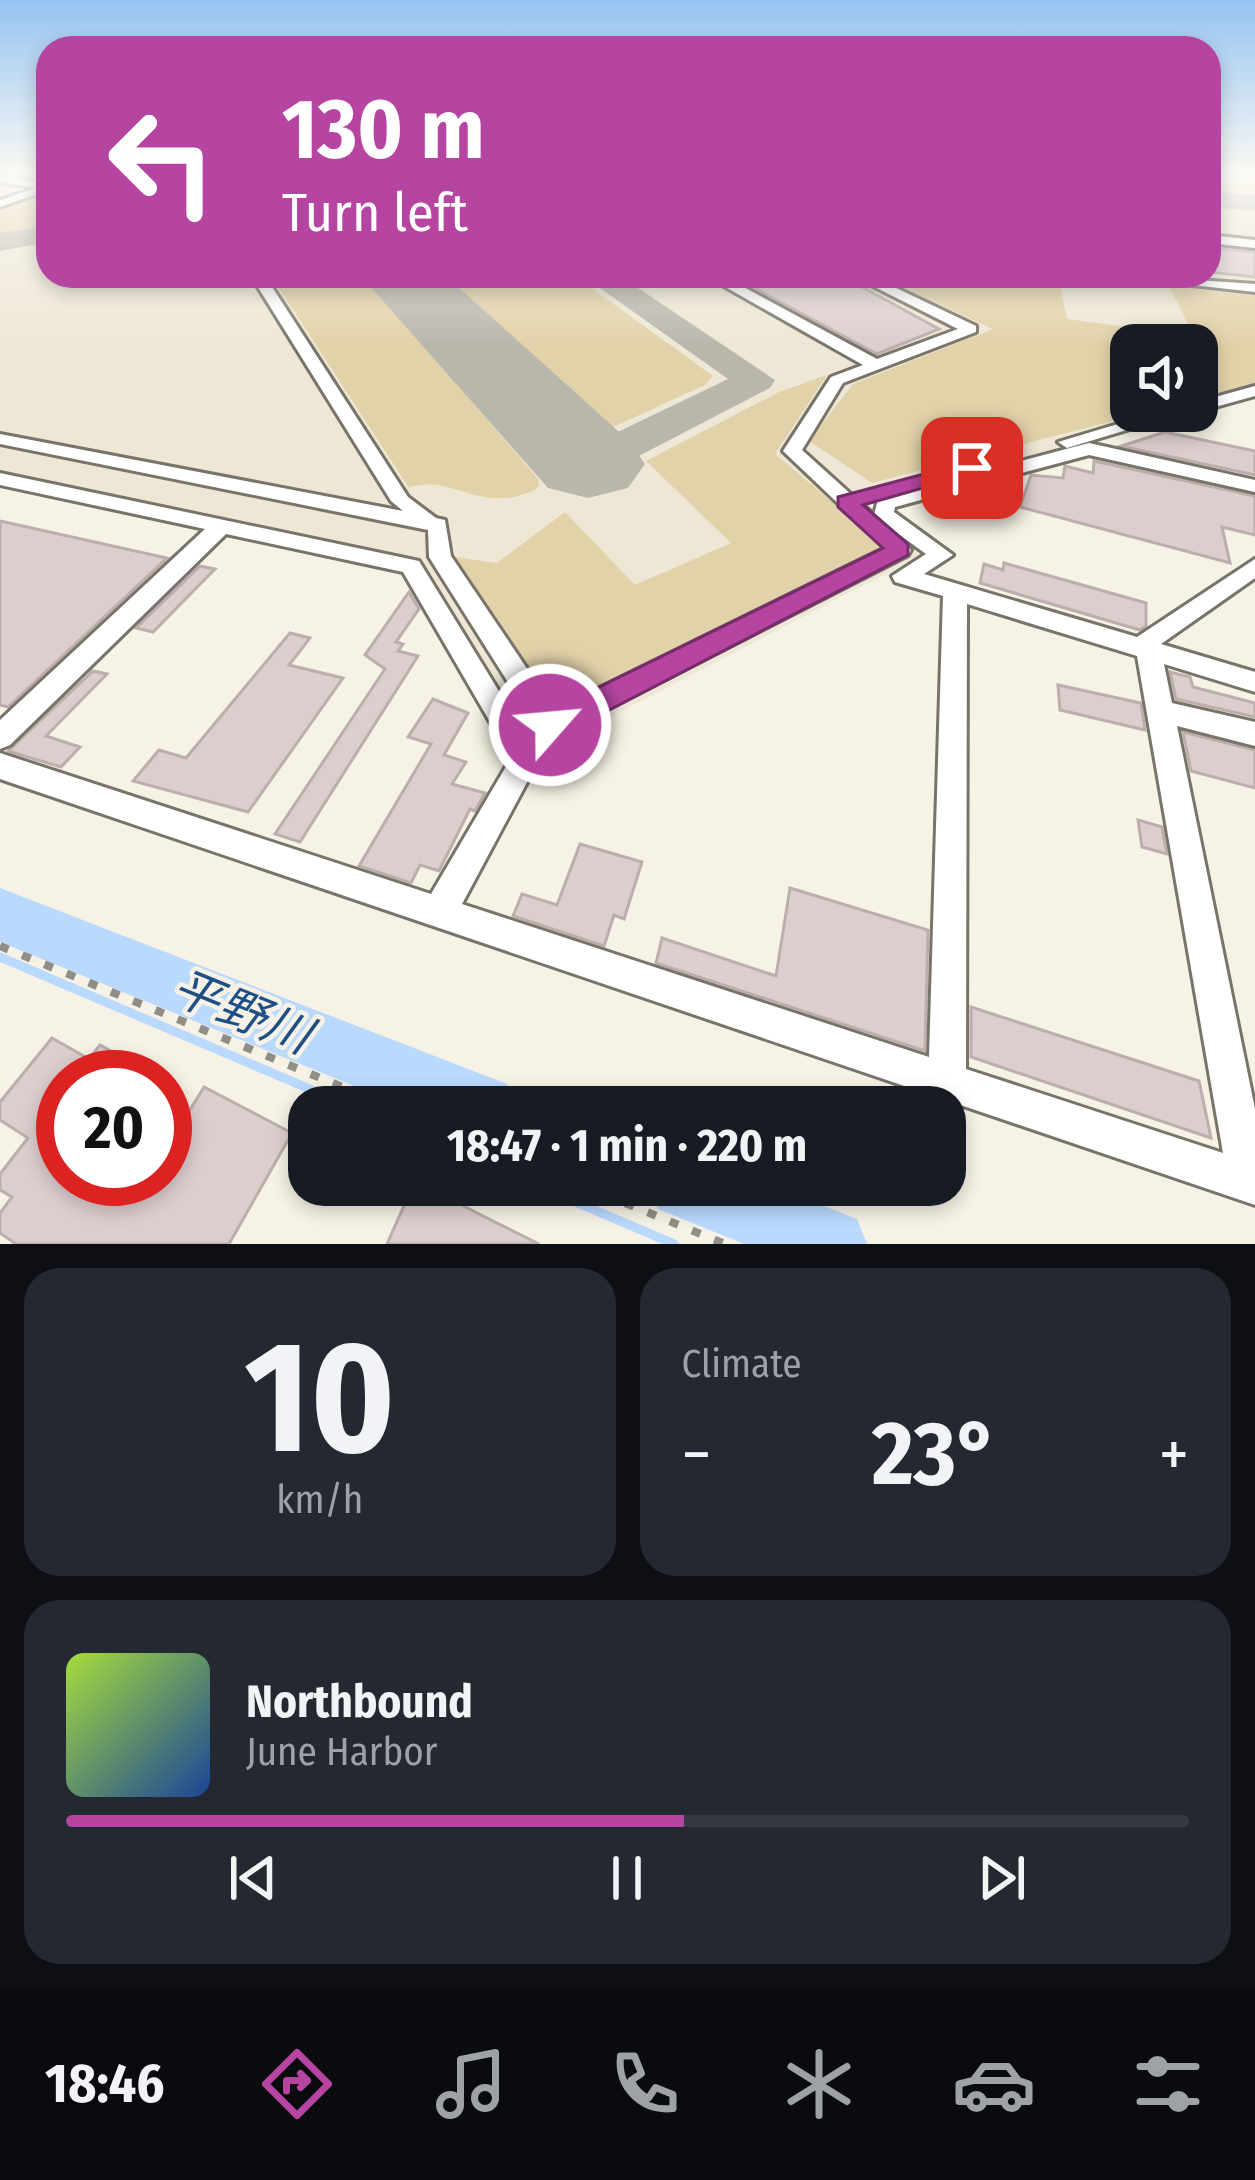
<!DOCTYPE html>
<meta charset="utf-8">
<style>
body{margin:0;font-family:"Fira Sans Condensed","Noto Sans JP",sans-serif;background:#242831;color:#f1f3f6;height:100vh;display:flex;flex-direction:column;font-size:45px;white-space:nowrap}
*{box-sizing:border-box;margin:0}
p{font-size:39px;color:#9ea1a6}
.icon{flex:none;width:66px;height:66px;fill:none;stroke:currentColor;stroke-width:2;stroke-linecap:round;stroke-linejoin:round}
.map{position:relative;height:1244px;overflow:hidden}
.drawer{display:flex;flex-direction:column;gap:24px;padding:24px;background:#0d0f14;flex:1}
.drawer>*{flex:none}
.guide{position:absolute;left:36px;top:36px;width:1185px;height:252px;border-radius:36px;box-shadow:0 6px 18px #0003;background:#b645a1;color:#fff;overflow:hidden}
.tools{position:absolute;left:1110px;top:324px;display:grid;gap:24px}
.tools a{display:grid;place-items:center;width:108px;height:108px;border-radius:24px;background:#171b24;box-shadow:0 6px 18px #0003;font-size:60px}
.speed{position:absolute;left:36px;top:1050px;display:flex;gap:24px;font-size:60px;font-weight:700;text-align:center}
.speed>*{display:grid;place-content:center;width:156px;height:156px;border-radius:50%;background:#171b24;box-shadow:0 6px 18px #0003;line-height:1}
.speed .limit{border:18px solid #d22;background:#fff;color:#111}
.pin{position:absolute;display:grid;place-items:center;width:102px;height:102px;color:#fff;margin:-51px;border-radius:24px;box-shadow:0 6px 18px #0006}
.me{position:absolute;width:132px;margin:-66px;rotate:63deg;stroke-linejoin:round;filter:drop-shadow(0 0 9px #0008)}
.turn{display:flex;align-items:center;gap:42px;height:252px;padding:0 48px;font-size:54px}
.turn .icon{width:156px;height:156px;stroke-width:2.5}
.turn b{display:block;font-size:84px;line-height:102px}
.big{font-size:90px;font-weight:700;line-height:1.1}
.drawer .widget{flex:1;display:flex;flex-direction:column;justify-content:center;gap:18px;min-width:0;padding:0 42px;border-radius:36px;background:#242831}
.drawer .dial{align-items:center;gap:0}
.dial b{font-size:156px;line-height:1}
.song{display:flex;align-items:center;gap:36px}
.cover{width:144px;height:144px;border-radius:18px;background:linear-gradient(135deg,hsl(80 70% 55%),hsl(220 70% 35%))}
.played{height:12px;border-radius:6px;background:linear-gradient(90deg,#b645a1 55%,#363941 55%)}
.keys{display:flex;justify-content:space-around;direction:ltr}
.heat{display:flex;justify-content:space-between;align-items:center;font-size:66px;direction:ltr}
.drawer .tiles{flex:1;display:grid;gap:24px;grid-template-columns:1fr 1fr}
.widget:last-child{grid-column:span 2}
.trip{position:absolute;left:288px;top:1086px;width:678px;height:120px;border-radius:36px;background:#171b24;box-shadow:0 6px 18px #0003;font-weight:700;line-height:120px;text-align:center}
.dock{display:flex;height:192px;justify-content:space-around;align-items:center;background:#090b0e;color:#9ea1a6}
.dock .icon{width:84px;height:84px}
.dock .active{color:#b645a1}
.dock b{font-size:54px;color:#f1f3f6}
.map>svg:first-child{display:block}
.built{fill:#eee7d5;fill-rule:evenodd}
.green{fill:#e2d2a9}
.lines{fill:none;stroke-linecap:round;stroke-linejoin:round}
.stream{stroke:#bad9ff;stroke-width:9}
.river{fill:#bad9ff;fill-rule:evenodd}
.taxiway{fill:#b9b6ac;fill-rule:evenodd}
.runway{fill:#b9b6ac;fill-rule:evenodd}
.building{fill:#ddcece;stroke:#bcaead;stroke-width:3}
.minor-casing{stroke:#78746a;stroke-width:6}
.path{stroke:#908e86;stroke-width:8;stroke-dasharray:9 15;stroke-linecap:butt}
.minor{fill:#fff;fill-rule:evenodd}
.route{fill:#b645a1;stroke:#762d69;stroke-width:3}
.labels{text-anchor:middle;stroke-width:9;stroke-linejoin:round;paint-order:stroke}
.near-water-label{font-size:48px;font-style:italic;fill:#1e4f87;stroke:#f6f2e6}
</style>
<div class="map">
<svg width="1255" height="1244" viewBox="0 0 1255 1244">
<rect width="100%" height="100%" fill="#f6f2e6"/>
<path class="built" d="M 0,172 L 48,172 L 48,276 L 1209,276 L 1209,172 L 1255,172 L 1255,399 L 863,505 L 922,555 L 537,755 L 416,561 L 0,474 ZM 1131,345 L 1197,345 L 1197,411 L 1131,411 Z"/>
<g class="green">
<polygon points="48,190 48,230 0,237 0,207"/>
<path d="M 277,276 L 364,276 L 539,480 L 538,488 C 483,518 448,471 409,488 L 273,279 Z"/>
<polygon points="444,276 575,276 713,376 705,385 611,428"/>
<polygon points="877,276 1058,276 1067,319 1194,336 1169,286 1255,295 1255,384 1197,399 1197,345 1131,345 1131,411 1152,411 872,483 809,441 853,384 993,329"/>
<polygon points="827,375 775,454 881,543 878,554 569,703 550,698 455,557 497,563 565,512 635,585 731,543 646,461 779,392"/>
</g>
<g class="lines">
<g class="stream">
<polyline points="0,957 352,1107"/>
<polyline points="536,1185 674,1244"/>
</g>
<g class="river">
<polygon points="0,888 507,1084 516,1107 406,1107 0,942"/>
<polygon points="648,1185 770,1185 857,1219 867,1244 744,1244 658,1209"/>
</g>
<g class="taxiway">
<polygon points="1209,191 1255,195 1255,211 1209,207"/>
<polygon points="48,226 48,242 0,251 0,233"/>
<polygon points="583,276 620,276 775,380 770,388 604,474 572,474 565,464 572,454 728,379"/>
</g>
<polygon class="runway" points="361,276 446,276 628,440 645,464 628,488 588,498 548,488"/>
</g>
<g class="building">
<polygon points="1209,248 1255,252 1255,277 1209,272"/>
<polygon points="732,276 842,276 939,329 877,354"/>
<polygon points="1165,432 1255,451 1255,475 1121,446"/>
<polygon points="1094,461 1255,496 1255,535 1222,527 1230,563 1020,507 1031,475 1063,478 1065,466 1093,473"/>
<polygon points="0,521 167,558 8,707 0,705"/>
<polygon points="1004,563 1146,603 1146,626 1140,630 980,583 984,564 1003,570"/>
<polygon points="200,566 215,569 153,632 136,628"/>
<polygon points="409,592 419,609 396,642 403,644 398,651 418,656 300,842 275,834 385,669 365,655"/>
<polygon points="290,633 310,638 289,665 343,678 248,812 133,781 159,750 186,758"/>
<polygon points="93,671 107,674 46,736 80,747 61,767 8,751"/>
<polygon points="1170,672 1190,677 1193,687 1255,703 1255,717 1176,699"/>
<polygon points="1058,685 1141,703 1145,730 1060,710"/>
<polygon points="433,699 468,713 444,755 466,762 452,784 485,793 475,811 470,809 439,871 420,865 411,883 359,866 431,744 408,737"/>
<polygon points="1183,732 1255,750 1255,788 1191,771"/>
<polygon points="1138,820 1162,827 1167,854 1142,847"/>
<polygon points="580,844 642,862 624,919 614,915 604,946 513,916 522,894 557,905"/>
<polygon points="790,888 928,930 925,1051 656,963 662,938 776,976"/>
<polygon points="971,1007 1199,1081 1211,1138 971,1057"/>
<polygon points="52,1038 89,1059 100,1045 134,1064 125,1077 63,1077 63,1179 165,1179 165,1101 188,1113 204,1087 292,1133 229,1244 16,1244 0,1233 0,1213 12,1197 0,1190 0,1174 28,1138 0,1120 0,1102"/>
<polygon points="430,1188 481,1215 539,1244 387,1244 411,1190 426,1196"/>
</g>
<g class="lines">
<defs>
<g id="minor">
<polygon points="0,176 48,184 48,190 0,207 0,200 36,188 0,182"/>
<polygon points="1209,235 1255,240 1255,248 1209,243"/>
<path d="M 251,276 L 265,276 L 408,497 L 436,518 L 445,520 L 451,556 L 555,710 L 885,548 L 783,451 L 831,377 L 863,365 L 706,276 L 723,276 L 877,359 L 958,329 L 853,276 L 871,276 L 976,326 L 976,332 L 843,383 L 802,450 L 874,515 L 878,499 L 1089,443 L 1255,480 L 1255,492 L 1089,455 L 895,507 L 894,512 L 953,555 L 924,574 L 1137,637 L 1255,559 L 1255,578 L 1161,644 L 1255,672 L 1255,692 L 1164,664 L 1172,703 L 1255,722 L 1255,746 L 1177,726 L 1255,1109 L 1255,1205 L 0,779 L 0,753 L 431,894 L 511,758 L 403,572 L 226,534 L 10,745 L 0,749 L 0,720 L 205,529 L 0,485 L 0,473 L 419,561 L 540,758 L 462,904 L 929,1057 L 943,596 L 895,582 L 892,576 L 926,554 L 886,525 L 911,550 L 908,555 L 560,733 L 550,736 L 540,733 L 429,557 L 428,530 L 0,444 L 0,434 L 403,511 L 391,501 ZM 967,604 L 1137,656 L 1223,1153 L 966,1069 Z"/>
<polygon points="1140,276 1255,284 1255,292 1147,280"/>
<polygon points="1255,386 1255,396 1197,412 1192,411 1197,411 1197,402"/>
<polygon points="1161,411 1190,411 1067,448 1058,442"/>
</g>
</defs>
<use href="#minor" class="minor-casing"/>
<g class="path">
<polyline points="0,946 391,1107"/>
<polyline points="581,1185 725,1244"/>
</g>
<use href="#minor" class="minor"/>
</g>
<linearGradient id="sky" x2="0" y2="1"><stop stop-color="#95c3f1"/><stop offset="0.5" stop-color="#fbf9f4"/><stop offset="1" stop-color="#fbf9f4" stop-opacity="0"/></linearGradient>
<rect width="1255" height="346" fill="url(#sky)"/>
<polygon class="route" points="972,461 983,468 979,472 863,505 908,544 908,555 561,735 540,735 535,725 540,716 883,548 838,507 838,497"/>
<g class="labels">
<g class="near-water-label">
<text transform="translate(242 1011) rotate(22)" y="17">平野川</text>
</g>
</g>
</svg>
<div class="tools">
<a><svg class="icon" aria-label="sound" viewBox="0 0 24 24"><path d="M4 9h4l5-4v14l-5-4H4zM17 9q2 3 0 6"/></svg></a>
</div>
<div class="speed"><div class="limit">20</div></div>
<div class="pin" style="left:972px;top:468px;background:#d93025"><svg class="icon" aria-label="arrive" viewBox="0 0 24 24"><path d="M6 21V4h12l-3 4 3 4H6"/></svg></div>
<svg class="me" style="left:550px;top:725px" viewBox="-20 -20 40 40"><circle r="17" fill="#b645a1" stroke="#fff" stroke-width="3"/><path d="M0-11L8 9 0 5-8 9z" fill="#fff"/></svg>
<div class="trip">18:47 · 1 min · 220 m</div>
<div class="guide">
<div class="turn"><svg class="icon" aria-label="left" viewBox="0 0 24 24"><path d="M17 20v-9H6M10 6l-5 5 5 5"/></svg><div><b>130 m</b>Turn left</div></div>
</div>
</div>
<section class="drawer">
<div class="tiles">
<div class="widget dial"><b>10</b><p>km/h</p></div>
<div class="widget"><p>Climate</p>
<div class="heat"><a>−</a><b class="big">23°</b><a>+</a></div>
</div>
<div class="widget">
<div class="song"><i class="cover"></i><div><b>Northbound</b><p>June Harbor</p></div></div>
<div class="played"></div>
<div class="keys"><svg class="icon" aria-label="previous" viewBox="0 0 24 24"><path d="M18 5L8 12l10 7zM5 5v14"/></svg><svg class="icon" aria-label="pause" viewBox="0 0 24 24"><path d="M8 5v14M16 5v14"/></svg><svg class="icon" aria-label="next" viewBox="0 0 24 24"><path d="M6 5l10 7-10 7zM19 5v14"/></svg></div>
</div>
</div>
</section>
<nav class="dock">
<b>18:46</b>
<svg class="icon active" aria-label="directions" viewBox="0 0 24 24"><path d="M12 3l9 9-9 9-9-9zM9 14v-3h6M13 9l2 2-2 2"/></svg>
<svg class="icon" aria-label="music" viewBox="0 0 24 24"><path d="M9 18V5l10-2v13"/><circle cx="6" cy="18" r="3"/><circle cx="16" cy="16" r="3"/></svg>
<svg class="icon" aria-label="phone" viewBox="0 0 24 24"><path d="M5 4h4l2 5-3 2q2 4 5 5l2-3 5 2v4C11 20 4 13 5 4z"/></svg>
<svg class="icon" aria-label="climate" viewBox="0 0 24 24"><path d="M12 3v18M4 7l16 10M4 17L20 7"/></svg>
<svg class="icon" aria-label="car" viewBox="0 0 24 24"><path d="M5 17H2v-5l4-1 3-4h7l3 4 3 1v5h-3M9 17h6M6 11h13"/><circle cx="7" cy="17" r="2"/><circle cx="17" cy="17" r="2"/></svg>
<svg class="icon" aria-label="filters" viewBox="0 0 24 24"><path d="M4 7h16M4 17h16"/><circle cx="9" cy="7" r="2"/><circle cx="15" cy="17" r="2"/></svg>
</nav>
